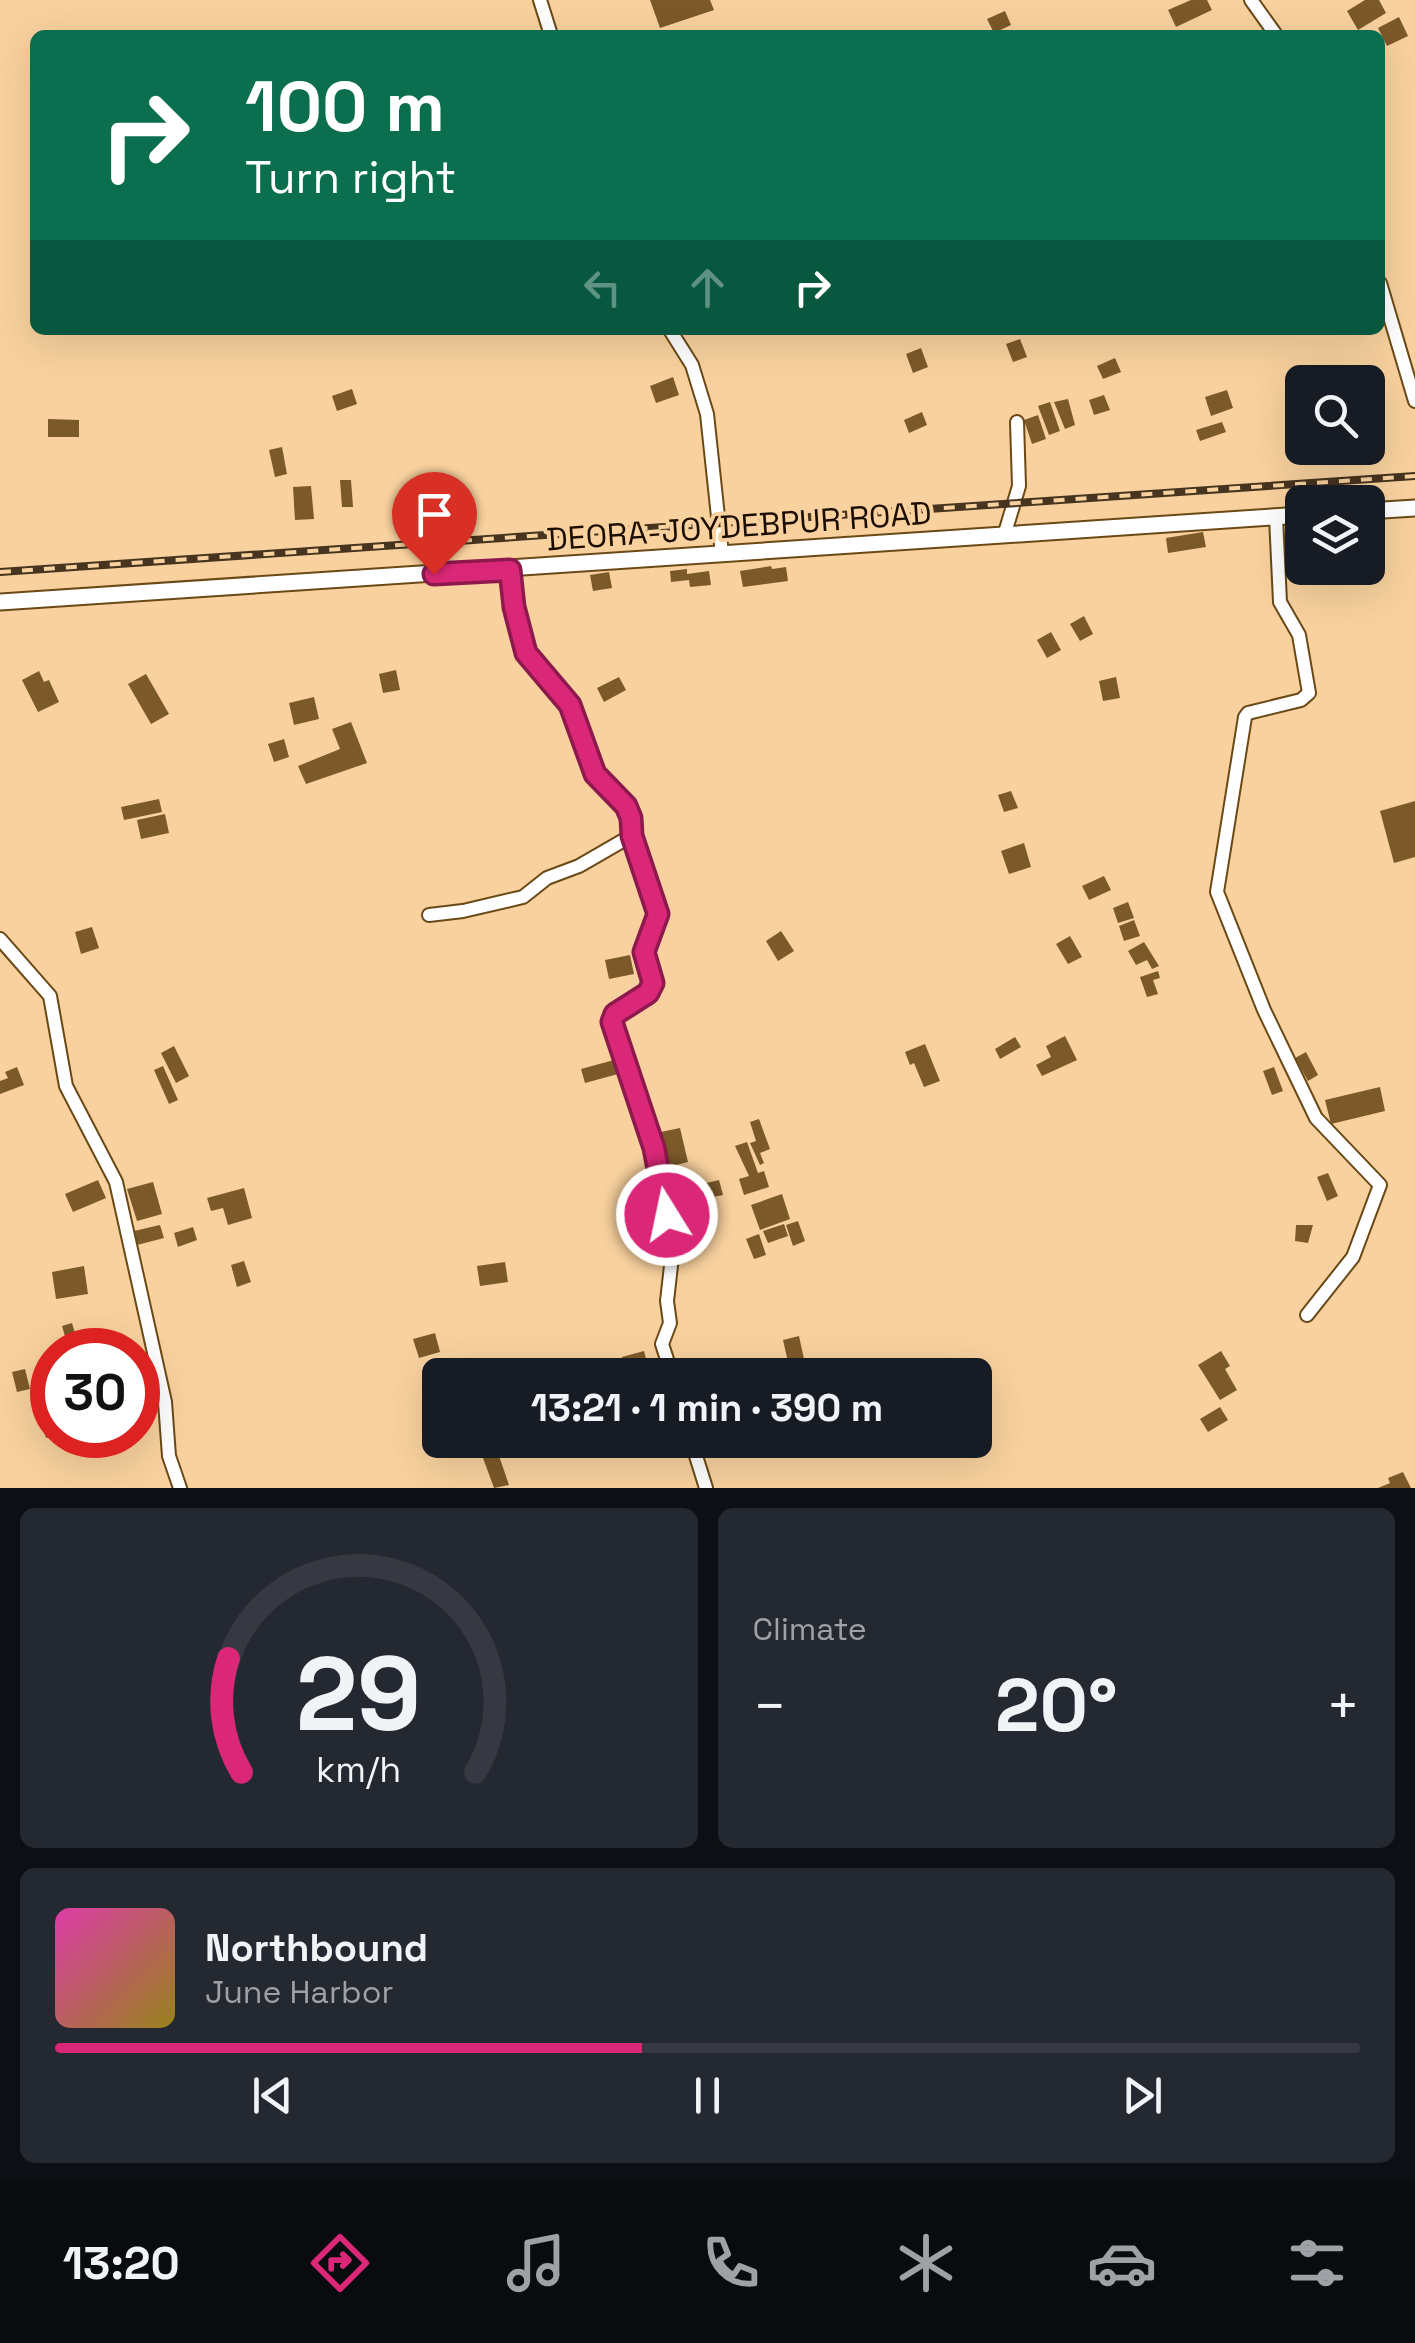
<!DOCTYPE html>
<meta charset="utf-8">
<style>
body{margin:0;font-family:"Space Grotesk",sans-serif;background:#242831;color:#f1f3f6;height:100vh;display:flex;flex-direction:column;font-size:38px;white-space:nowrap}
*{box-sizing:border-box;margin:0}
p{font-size:32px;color:#9ea1a6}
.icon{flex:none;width:55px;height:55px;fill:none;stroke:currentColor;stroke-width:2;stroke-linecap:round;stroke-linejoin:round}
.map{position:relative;height:1488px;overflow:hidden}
.sheet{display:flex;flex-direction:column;gap:20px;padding:20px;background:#0d0f14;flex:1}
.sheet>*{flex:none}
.guide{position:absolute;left:30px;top:30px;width:1355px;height:305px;border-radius:15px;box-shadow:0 10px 40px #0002;background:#0b6e4f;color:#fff;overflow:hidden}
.controls{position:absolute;left:1285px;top:365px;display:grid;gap:20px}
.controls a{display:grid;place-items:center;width:100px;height:100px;border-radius:15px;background:#171b24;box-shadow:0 10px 40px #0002;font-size:50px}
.speed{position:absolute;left:30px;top:1328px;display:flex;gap:20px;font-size:50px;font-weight:700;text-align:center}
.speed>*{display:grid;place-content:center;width:130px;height:130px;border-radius:50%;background:#171b24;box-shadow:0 10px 40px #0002;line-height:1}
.speed .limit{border:15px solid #d22;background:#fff;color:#111}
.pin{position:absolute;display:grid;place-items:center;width:85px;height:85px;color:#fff;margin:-102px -42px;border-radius:50% 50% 50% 0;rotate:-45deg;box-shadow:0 0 10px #0007}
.pin .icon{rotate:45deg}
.me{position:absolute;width:110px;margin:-55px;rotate:350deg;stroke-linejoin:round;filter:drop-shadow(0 0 8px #0008)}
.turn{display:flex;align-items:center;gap:35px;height:210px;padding:0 50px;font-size:45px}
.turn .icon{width:130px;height:130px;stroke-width:2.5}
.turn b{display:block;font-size:70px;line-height:85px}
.lanes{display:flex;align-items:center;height:95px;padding:0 50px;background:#0003;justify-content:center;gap:50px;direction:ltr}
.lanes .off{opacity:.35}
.big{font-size:75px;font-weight:600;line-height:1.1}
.sheet .widget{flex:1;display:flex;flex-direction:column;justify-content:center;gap:15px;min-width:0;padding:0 35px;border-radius:15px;background:#242831}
.sheet .dial{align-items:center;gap:0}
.dial svg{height:260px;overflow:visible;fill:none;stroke:#363941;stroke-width:7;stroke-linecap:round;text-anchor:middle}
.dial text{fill:#f1f3f6;stroke:none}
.song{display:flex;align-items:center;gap:30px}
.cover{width:120px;height:120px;border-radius:15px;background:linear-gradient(135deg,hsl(320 70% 55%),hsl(50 70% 35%))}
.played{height:10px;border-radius:5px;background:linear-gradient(90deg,#db2777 45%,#363941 45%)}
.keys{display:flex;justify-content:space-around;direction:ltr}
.heat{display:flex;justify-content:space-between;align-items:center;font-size:55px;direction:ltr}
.sheet .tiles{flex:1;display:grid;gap:20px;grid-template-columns:1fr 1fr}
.widget:last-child{grid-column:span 2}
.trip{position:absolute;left:422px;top:1358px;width:570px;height:100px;border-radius:15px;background:#171b24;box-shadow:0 10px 40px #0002;font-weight:600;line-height:100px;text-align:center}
.tabs{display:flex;height:160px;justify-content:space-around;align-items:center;background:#090b0e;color:#9ea1a6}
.tabs .icon{width:70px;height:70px}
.tabs .selected{color:#db2777}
.tabs b{font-size:45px;color:#f1f3f6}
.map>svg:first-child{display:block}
.building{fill:#7c5929}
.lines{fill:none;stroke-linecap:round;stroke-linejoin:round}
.minor-casing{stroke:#6a4916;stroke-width:16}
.tertiary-casing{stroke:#6a4916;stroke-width:19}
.minor{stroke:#fff;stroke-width:12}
.tertiary{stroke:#fff;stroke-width:15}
.rail-casing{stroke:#47341f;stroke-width:8}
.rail{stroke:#f8d19e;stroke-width:4;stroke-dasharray:11;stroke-linecap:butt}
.route-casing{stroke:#8e194d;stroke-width:25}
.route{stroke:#db2777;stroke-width:18}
.labels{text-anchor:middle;stroke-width:8;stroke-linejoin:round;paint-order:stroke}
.street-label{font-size:32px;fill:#1b0d00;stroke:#f8d19e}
</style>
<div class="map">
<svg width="1415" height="1488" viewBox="0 0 1415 1488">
<rect width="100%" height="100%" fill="#f8d19e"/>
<g class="building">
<polygon points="650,0 710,0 714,10 660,28"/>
<polygon points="1191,0 1207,0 1212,10 1176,27 1168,10"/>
<polygon points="1365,0 1379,0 1386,13 1358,30 1347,11"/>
<polygon points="1005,11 1011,25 994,33 987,19"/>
<polygon points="1399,17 1408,36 1387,46 1378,28"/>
<polygon points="1020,339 1027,357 1013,362 1006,344"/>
<polygon points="921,348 928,367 913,373 906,354"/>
<polygon points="1115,358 1121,372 1103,379 1097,366"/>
<polygon points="673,377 679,395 656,403 650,386"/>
<polygon points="352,389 357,404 337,411 332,396"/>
<polygon points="1227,390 1233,408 1211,416 1205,397"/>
<polygon points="1104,395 1110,410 1094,415 1089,400"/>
<polygon points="1068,399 1075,425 1065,429 1054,402"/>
<polygon points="1050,402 1060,431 1049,435 1038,406"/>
<polygon points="922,412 927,425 909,433 904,420"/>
<polygon points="1038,415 1046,439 1032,444 1024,420"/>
<polygon points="48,419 79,420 79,437 48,437"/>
<polygon points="1222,422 1226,432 1200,441 1196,430"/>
<polygon points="282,447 287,474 275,477 269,450"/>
<polygon points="340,480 351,480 353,507 342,507"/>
<polygon points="311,486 314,519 295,520 293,487"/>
<polygon points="1203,532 1206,547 1168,553 1166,538"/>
<polygon points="771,566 772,569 786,567 788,581 743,587 740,571"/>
<polygon points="687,569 687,574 709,571 711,585 690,587 689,580 671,582 670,571"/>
<polygon points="609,572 612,588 593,591 590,575"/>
<polygon points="1084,616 1093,634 1080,641 1070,624"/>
<polygon points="1051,632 1061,650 1047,658 1037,640"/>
<polygon points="396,670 400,690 383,693 379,674"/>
<polygon points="39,671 44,682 49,680 59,702 38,712 22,680"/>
<polygon points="146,674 169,714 151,724 128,684"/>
<polygon points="619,677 626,690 604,702 597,688"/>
<polygon points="1116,677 1120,698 1103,701 1099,681"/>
<polygon points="314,697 319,719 294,725 289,703"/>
<polygon points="351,722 367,763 306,784 298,766 340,749 332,729"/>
<polygon points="284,739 289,757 274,762 268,744"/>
<polygon points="1011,791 1018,808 1004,812 998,795"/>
<polygon points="159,799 162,812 124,820 121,807"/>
<polygon points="1415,801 1415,857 1394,863 1380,811"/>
<polygon points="165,814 169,833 141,839 137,820"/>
<polygon points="1024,843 1031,867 1009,874 1001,851"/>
<polygon points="1104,876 1111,890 1089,900 1082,886"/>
<polygon points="1128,902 1134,918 1118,923 1113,908"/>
<polygon points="1134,920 1140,936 1124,941 1119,926"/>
<polygon points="92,927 99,948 81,954 75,932"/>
<polygon points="781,931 794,951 778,961 766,941"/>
<polygon points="1070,936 1082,957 1068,964 1056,944"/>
<polygon points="1144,942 1159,966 1152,969 1147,960 1136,965 1128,951"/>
<polygon points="630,955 634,974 609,979 605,960"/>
<polygon points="1158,971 1160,978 1153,980 1158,994 1147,997 1140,977"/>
<polygon points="1065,1036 1077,1060 1042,1076 1036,1065 1051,1057 1046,1046"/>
<polygon points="1015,1037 1021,1047 1000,1059 995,1049"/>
<polygon points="925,1044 940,1081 924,1087 914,1063 910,1065 905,1052"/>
<polygon points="174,1046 189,1076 176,1083 161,1053"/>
<polygon points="1306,1052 1318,1075 1308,1081 1295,1058"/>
<polygon points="614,1060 618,1074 585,1083 581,1069"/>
<polygon points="163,1066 178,1100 169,1104 154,1070"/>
<polygon points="17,1067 24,1085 0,1094 0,1081 8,1078 5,1072"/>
<polygon points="1274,1067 1283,1091 1272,1095 1263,1071"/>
<polygon points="1380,1087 1385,1111 1331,1124 1325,1100"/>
<polygon points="759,1119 770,1149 760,1153 764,1163 760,1165 750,1143 756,1141 750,1122"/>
<polygon points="680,1128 688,1162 664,1168 656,1133"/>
<polygon points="747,1142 758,1173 764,1171 769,1187 744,1195 739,1179 749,1176 735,1146"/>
<polygon points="1328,1173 1338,1196 1327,1201 1317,1177"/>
<polygon points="98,1180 106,1198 73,1212 65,1194"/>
<polygon points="719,1180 723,1195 698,1200 694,1186"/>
<polygon points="153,1182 162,1214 137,1221 127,1189"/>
<polygon points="244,1188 252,1218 228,1225 223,1208 211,1211 207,1198"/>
<polygon points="782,1194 790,1219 760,1230 751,1205"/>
<polygon points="711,1217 714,1232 675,1238 672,1223"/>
<polygon points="798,1221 805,1241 793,1246 786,1225"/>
<polygon points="784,1224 788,1236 768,1243 763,1231"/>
<polygon points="160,1225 164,1238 137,1245 134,1231"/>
<polygon points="1296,1225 1313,1225 1308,1243 1295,1241"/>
<polygon points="193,1227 197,1240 178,1247 174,1233"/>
<polygon points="759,1234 766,1255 754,1259 746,1239"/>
<polygon points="244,1261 251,1282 237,1287 231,1265"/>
<polygon points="505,1262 508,1282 480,1286 477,1266"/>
<polygon points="84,1266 88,1294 56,1299 52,1272"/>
<polygon points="72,1323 80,1350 69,1350 62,1326"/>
<polygon points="435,1333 440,1352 419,1358 413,1339"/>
<polygon points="799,1336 804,1359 788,1362 783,1340"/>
<polygon points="644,1351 648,1366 626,1372 622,1357"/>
<polygon points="1221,1351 1230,1366 1225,1369 1237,1390 1220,1400 1198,1365"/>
<polygon points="25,1369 30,1389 17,1392 12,1372"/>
<polygon points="44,1406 52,1431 52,1436 46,1438 36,1408"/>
<polygon points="1220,1407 1228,1420 1208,1432 1200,1419"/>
<polygon points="498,1453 509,1485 494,1488 483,1458"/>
<polygon points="1403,1472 1411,1488 1378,1488 1390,1483 1388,1478"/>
</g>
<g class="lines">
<defs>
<g id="minor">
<polyline points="540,0 551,35"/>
<polyline points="1251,0 1276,35"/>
<polyline points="1380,283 1415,401"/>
<polyline points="670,330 692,365 707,414 722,554"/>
<polyline points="1276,517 1280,602 1299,635 1309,693 1301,700 1248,713 1245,717 1217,892 1264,1010 1316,1118 1380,1185 1353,1257 1307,1315"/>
<polyline points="1004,536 1019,486 1017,422"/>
<polyline points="510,569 514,607 526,653 570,705 595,774 625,806 631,818 631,836 657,914 644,946 651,989 615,1014 613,1022 656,1157 673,1248 667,1301 670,1323 662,1344 672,1375"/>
<polyline points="429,915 463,911 523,897 547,878 579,866 631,836"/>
<polyline points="0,939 50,996 66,1086 116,1182 165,1402 169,1456 180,1488"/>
<polyline points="691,1440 706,1488"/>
</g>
<g id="tertiary">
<polyline points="1368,511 1415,508"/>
<polyline points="0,602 1302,515"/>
</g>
</defs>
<use href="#minor" class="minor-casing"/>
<use href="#tertiary" class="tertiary-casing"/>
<use href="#minor" class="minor"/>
<use href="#tertiary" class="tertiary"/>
<defs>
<polyline id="rail" points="0,572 1415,476"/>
</defs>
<use href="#rail" class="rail-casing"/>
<use href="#rail" class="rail"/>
</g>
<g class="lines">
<defs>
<polyline id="route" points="434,574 510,570 514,607 526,653 570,705 595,774 626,806 631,818 632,836 658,914 644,952 653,983 648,993 615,1014 612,1022 654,1148 667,1215"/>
</defs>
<use href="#route" class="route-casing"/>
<use href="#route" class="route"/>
</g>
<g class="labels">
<g class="street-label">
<text transform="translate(739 526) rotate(-4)" y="11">DEORA-JOYDEBPUR ROAD</text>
</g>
</g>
</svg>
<div class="controls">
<a><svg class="icon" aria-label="search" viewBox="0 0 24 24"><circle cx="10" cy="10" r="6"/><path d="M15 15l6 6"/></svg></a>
<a><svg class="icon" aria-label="layers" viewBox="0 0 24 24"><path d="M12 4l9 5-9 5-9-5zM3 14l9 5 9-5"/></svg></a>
</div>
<div class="speed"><div class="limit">30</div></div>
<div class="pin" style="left:434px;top:574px;background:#d93025"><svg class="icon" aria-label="arrive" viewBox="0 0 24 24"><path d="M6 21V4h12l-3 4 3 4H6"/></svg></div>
<svg class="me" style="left:667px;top:1215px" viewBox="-20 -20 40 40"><circle r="17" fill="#db2777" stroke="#fff" stroke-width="3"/><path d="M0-11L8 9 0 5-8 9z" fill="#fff"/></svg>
<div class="trip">13:21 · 1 min · 390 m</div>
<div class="guide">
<div class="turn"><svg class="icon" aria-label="right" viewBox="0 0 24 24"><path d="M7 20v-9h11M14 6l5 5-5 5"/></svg><div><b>100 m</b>Turn right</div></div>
<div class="lanes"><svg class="icon off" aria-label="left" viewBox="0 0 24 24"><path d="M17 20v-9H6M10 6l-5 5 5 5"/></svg><svg class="icon off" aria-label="ahead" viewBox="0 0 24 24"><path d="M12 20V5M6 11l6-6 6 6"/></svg><svg class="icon" aria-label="right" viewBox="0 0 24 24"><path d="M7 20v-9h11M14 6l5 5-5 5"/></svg></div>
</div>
</div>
<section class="sheet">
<div class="tiles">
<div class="widget dial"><svg viewBox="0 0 100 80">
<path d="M14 69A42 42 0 1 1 86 69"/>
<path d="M14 69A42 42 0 0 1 10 34" stroke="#db2777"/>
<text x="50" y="56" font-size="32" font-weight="700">29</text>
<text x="50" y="72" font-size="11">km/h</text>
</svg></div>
<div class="widget"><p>Climate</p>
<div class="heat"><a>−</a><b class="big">20°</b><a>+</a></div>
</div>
<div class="widget">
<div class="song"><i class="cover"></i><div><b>Northbound</b><p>June Harbor</p></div></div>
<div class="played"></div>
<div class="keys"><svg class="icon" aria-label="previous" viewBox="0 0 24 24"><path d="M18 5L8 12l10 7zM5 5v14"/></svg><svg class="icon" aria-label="pause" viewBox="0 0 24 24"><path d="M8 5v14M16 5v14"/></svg><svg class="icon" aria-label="next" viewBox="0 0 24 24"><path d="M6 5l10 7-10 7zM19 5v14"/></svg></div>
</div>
</div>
</section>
<nav class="tabs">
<b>13:20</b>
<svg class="icon selected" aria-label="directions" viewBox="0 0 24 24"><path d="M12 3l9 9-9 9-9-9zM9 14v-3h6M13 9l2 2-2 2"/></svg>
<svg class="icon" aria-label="music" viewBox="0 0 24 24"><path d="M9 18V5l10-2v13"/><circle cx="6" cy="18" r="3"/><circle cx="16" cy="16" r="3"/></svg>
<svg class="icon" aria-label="phone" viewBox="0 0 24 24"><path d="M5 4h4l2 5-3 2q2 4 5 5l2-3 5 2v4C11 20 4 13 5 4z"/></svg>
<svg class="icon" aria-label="climate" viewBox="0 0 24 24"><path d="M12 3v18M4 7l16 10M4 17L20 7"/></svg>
<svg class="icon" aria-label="car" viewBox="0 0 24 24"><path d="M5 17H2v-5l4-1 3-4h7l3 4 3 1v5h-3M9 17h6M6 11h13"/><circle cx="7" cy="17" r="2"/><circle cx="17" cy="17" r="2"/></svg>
<svg class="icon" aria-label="filters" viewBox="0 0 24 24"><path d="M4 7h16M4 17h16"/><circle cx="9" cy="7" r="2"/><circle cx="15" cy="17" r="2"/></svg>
</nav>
